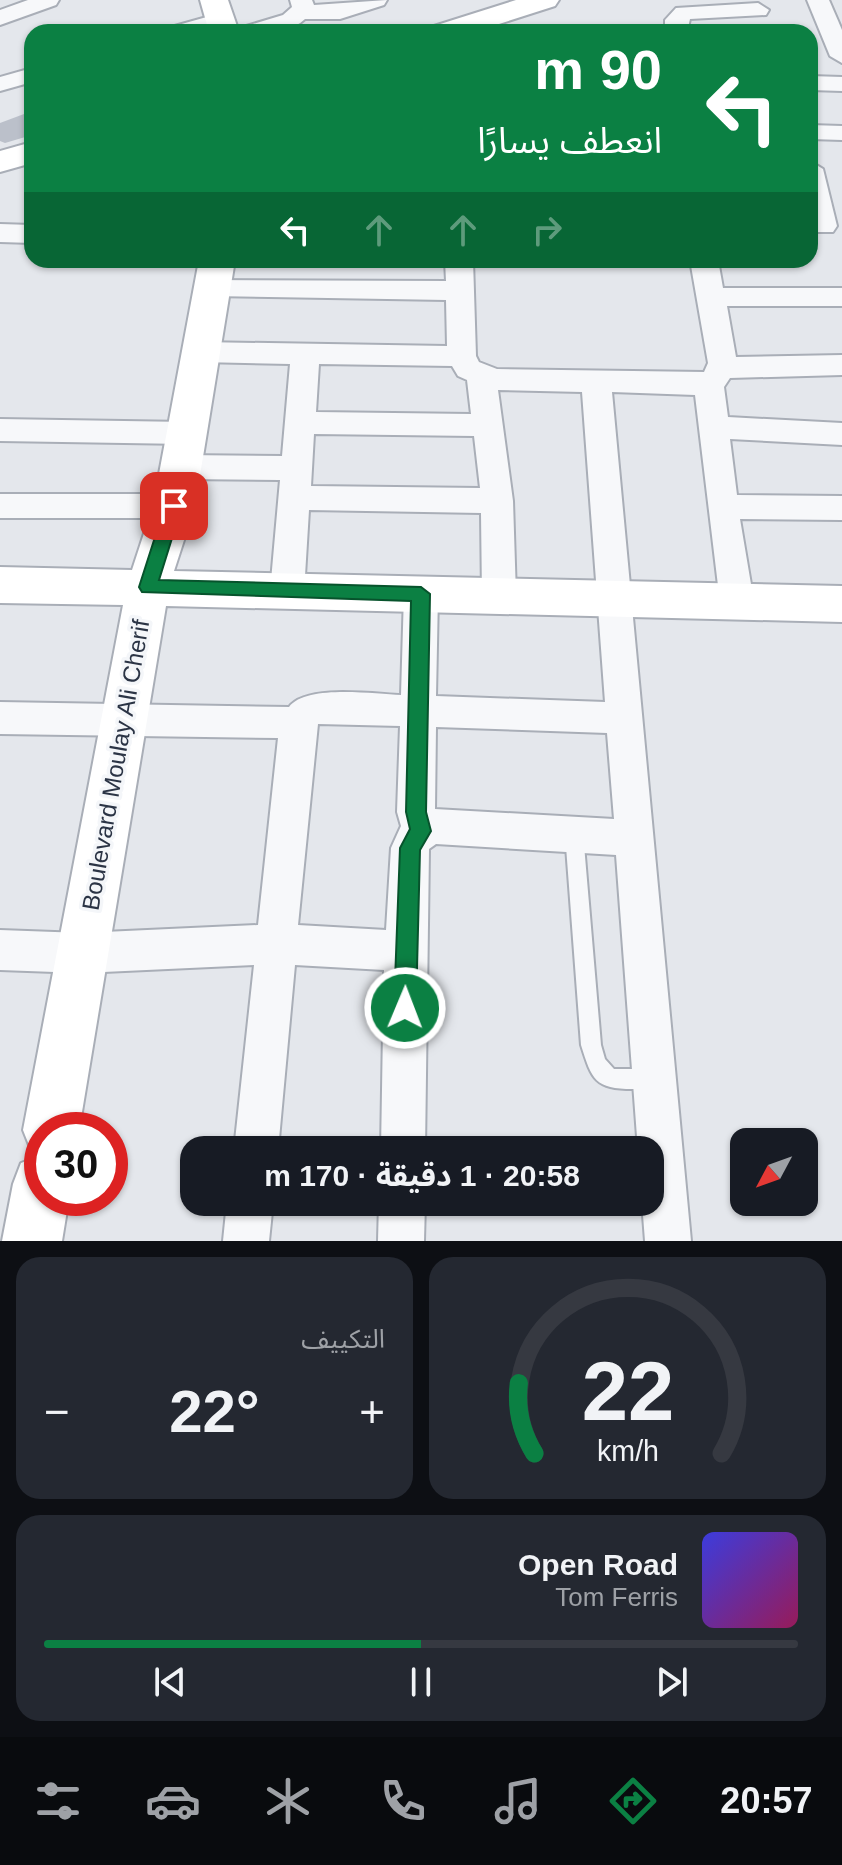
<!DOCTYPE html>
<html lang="ar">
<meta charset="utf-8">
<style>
body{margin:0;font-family:Helvetica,"Noto Sans Arabic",sans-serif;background:#242831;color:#f1f3f6;direction:rtl;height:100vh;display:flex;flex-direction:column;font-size:30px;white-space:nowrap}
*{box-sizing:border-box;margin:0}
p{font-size:26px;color:#9ea1a6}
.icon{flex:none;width:44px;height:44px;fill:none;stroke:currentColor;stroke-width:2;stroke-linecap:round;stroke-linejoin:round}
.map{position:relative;height:1241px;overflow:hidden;direction:ltr}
.details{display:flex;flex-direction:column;gap:16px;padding:16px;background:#0d0f14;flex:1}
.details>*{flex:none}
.top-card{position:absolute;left:24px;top:24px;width:794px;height:244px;border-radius:24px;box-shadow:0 2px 6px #0004;direction:rtl;background:#0b8043;color:#fff;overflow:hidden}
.needle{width:52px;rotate:229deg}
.buttons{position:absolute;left:730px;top:1128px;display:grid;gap:16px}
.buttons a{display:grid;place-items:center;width:88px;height:88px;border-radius:16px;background:#171b24;box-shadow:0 2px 6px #0004;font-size:40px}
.speed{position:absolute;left:24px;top:1112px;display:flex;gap:16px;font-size:40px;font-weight:700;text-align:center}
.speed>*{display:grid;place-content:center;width:104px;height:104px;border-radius:50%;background:#171b24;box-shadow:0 2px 6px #0004;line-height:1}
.speed .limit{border:12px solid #d22;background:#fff;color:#111}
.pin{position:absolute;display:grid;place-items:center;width:68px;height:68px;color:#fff;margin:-34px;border-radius:16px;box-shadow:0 4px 12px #0006}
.me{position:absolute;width:88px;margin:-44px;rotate:1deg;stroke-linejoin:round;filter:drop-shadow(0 0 6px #0008)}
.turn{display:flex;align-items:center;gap:28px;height:168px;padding:0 24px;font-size:36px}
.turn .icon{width:104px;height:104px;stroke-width:2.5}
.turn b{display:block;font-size:56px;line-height:68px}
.lanes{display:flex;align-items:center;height:76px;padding:0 24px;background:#0003;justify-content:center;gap:40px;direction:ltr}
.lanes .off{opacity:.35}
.big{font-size:60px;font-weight:700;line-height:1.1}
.details .tile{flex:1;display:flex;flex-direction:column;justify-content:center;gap:12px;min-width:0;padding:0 28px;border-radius:24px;background:#242831}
.details .dial{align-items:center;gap:0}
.dial svg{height:208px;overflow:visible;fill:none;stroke:#363941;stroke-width:7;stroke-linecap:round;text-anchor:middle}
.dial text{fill:#f1f3f6;stroke:none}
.song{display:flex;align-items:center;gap:24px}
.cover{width:96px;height:96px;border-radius:12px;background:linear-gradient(135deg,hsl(240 70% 55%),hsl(330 70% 35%))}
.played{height:8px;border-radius:4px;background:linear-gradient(90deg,#0b8043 50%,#363941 50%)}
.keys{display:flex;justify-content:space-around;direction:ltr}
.heat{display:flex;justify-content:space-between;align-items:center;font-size:44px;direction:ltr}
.details .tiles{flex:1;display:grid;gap:16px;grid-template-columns:1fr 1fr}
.tile:last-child{grid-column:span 2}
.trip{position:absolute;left:180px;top:1136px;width:484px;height:80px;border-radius:24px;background:#171b24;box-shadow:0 2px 6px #0004;font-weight:700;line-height:80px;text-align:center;direction:rtl}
.dock{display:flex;height:128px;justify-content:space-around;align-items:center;background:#090b0e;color:#9ea1a6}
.dock .icon{width:56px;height:56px}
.dock .active{color:#0b8043}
.dock b{font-size:36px;color:#f1f3f6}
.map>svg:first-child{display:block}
.building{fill:#bbc0ca}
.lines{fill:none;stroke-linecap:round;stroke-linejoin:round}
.lane-casing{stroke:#a9aeb7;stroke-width:4}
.street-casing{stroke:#a9aeb7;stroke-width:4}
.secondary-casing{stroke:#a9aeb7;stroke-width:4}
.lane{fill:#f7f8fa;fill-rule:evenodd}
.street{fill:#f7f8fa;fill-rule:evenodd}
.secondary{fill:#fff;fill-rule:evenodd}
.route{fill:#0b8043;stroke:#07532c;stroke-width:2}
.labels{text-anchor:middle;stroke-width:7;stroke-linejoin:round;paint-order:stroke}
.street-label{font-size:24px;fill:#2b3445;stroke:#f4f6f9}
</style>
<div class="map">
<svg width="842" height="1241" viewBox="0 0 842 1241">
<rect width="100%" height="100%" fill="#e4e7ec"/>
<polygon class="building" points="32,111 32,135 5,143 0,141 0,123"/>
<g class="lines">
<defs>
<path id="lane" d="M 574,825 L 580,827 L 583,833 L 601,1045 L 605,1059 L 614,1069 L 652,1069 L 659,1072 L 662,1079 L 659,1086 C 651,1090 643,1089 633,1089 C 595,1089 592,1080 581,1045 L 565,833 L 568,827 Z"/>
<g id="street">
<polygon points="28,0 59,0 56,5 0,25 0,10"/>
<path d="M 290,0 L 312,0 L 314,5 L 387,0 L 384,5 L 340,19 L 305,19 C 288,35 262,32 240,32 L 243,27 L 283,15 L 292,7 Z"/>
<polygon points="807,0 829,0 842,30 842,63 830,56"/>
<polygon points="758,3 769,10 766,15 690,19 687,32 665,32 665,20 676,8"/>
<path d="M 221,13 L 232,20 C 219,36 187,32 168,32 L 171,27 Z"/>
<polygon points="32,68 32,82 0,91 0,77"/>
<polygon points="810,76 842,77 842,91 810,90"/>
<polygon points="810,125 842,126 842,140 810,139"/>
<polygon points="810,161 823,169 837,226 833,232 815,232 810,223"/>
<polygon points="0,224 32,225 32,243 0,242"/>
<path d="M 445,260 L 473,260 L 476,356 L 479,362 L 497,369 L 704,372 L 708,363 L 690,260 L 718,260 L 723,288 L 842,288 L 842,306 L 727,306 L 736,357 L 842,355 L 842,375 L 730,378 L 724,387 L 728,417 L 842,423 L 842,445 L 730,439 L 737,495 L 842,496 L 842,520 L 740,519 L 754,602 L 749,612 L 737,616 L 725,612 L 720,602 L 695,395 L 612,392 L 691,1241 L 645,1241 L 642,1202 L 650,1202 L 650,1150 L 638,1150 L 616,855 L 436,844 L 429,849 L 425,1150 L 381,1150 L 384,970 L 295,965 L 278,1150 L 234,1150 L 254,965 L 82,973 L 0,970 L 0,930 L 82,933 L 258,925 L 278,738 L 0,734 L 0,702 L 289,707 C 306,684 374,694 401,695 L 404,594 L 409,584 L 421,580 L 433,584 L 438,594 L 436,696 L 605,702 L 582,392 L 498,390 L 513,501 L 516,596 L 511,606 L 499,610 L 487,606 L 482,596 L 481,513 L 309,510 L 304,592 L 299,602 L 287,606 L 275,602 L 270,592 L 280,480 L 181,479 L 170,475 L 165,467 L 170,459 L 181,455 L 282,456 L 290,364 L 200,362 L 190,359 L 186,352 L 190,345 L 200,342 L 447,346 L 446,300 L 211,296 L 201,294 L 197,287 L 201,280 L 446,281 ZM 319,364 L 452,366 L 458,376 L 467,380 L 471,414 L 316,412 ZM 314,434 L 474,436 L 480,488 L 311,486 ZM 318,724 L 400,726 L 397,812 L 401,826 L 391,848 L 386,930 L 298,925 ZM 436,727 L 607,733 L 614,819 L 435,809 Z"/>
<polygon points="0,419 186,422 197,425 201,433 197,441 186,444 0,441"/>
<polygon points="0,494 174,494 185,497 190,506 185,515 174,518 0,518"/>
<polygon points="227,1202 273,1202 269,1241 223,1241"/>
<polygon points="379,1202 425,1202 424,1241 378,1241"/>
</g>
<g id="secondary">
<polygon points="200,0 228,0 239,32 209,32"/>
<polygon points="516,0 559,0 555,6 474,32 429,32 434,26"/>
<polygon points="32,142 32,163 0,172 0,151"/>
<polygon points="199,260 235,260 195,506 174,571 842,586 842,622 166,606 79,1130 42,1130 42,1155 31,1150 23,1130 123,605 0,603 0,567 132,570 153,506"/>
<polygon points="42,1155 42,1198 69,1198 62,1241 2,1241 13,1184 21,1163"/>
</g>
</defs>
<use href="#lane" class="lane-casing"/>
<use href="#street" class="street-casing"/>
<use href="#secondary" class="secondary-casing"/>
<use href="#lane" class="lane"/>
<use href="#street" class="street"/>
<use href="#secondary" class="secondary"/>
</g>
<polygon class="route" points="174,500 182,506 159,580 421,587 430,594 426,812 431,831 420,850 416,1008 412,1015 405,1019 397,1015 394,1008 400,848 410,829 406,812 411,601 142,592 139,587 165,506"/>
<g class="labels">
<g class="street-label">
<text transform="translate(116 765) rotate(-80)" y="8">Boulevard Moulay Ali Cherif</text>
</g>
</g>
</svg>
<div class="buttons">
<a><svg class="needle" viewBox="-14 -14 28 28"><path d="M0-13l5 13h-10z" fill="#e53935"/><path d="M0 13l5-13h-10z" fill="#9ea1a6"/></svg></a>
</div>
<div class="speed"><div class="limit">30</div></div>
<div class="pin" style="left:174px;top:506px;background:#d93025"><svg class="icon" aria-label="arrive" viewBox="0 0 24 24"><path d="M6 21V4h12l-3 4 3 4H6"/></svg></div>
<svg class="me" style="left:405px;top:1008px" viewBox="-20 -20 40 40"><circle r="17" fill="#0b8043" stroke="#fff" stroke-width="3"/><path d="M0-11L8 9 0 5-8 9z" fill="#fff"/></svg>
<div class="trip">20:58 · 1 دقيقة · 170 m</div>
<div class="top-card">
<div class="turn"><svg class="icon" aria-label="left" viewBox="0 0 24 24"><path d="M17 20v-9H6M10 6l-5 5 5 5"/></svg><div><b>90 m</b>انعطف يسارًا</div></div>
<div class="lanes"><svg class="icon" aria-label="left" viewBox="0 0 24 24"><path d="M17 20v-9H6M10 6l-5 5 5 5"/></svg><svg class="icon off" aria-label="ahead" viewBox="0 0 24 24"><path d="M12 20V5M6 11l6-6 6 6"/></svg><svg class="icon off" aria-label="ahead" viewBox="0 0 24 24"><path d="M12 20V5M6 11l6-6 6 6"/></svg><svg class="icon off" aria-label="right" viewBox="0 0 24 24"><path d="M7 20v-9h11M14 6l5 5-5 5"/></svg></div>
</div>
</div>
<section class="details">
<div class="tiles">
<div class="tile dial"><svg viewBox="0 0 100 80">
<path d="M14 69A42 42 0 1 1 86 69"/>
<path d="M14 69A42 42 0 0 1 8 42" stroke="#0b8043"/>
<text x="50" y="56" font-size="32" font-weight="700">22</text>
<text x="50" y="72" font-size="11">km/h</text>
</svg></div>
<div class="tile"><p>التكييف</p>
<div class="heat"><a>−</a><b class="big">22°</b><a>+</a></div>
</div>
<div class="tile">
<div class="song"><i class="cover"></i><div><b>Open Road</b><p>Tom Ferris</p></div></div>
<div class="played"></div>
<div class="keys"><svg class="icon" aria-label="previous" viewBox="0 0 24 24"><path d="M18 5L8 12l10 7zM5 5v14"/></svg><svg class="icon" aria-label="pause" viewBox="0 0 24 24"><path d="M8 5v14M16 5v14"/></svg><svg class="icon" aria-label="next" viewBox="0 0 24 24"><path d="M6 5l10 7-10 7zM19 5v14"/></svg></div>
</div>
</div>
</section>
<nav class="dock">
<b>20:57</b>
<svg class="icon active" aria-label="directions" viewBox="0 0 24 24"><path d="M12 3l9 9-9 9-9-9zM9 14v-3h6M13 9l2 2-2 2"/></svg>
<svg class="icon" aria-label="music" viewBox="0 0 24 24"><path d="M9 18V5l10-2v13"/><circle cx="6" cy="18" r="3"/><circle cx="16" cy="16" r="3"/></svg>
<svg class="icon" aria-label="phone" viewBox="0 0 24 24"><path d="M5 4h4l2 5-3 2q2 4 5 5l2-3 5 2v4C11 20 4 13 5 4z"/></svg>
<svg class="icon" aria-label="climate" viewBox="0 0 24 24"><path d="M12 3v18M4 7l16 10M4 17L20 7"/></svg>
<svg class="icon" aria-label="car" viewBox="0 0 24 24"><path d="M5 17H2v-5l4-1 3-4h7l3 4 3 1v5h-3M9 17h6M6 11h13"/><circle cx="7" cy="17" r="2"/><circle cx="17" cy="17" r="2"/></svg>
<svg class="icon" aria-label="filters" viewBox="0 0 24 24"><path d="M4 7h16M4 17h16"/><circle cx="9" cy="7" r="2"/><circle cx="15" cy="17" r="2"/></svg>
</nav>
